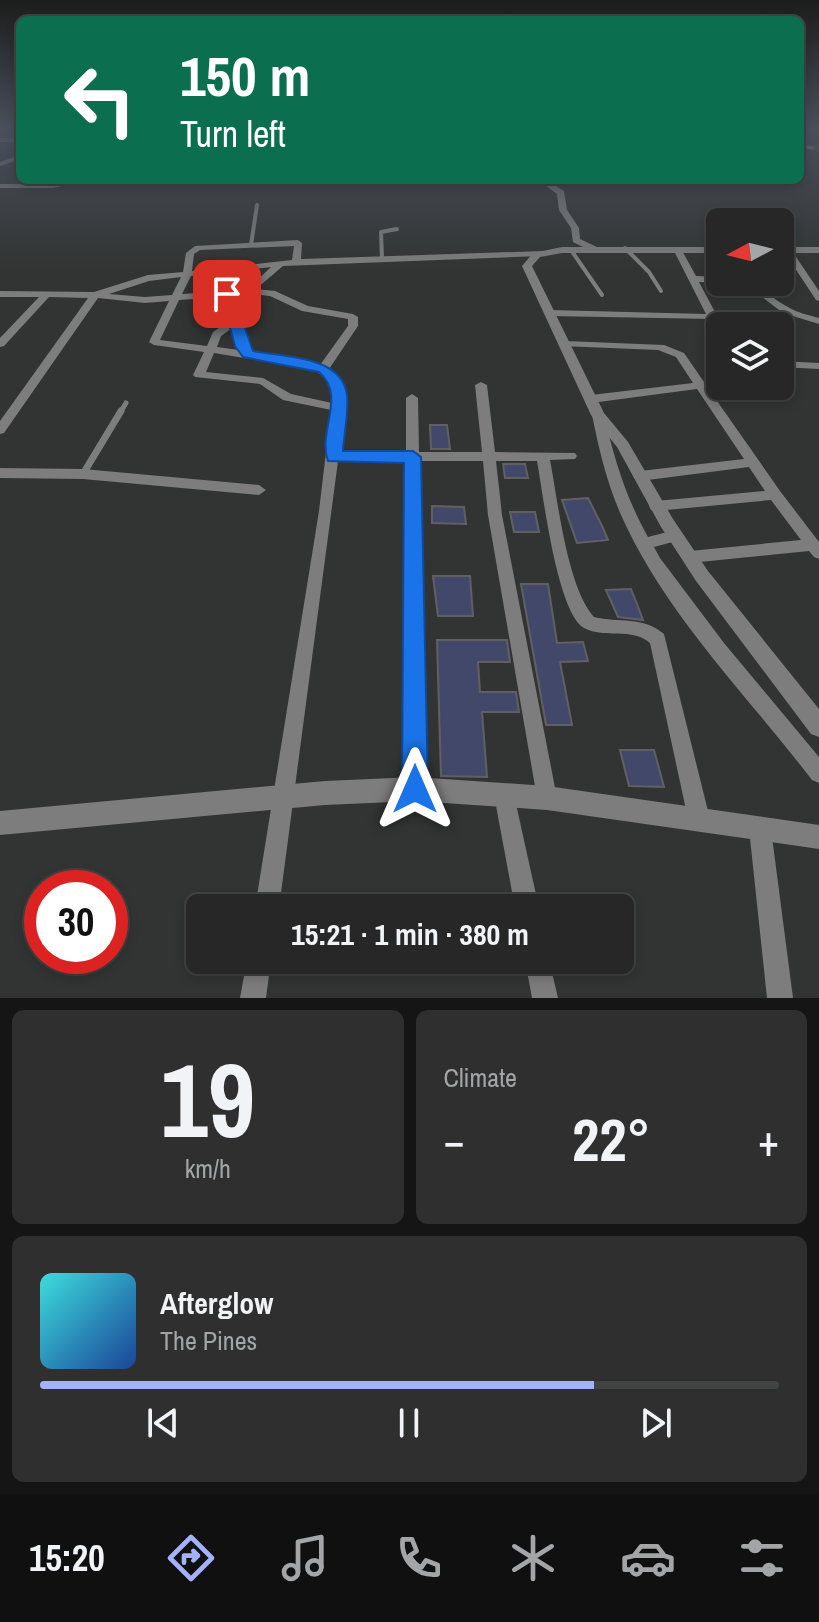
<!DOCTYPE html>
<meta charset="utf-8">
<style>
body{margin:0;font-family:"Archivo Narrow",sans-serif;background:#2e2f2e;color:#f1f3f6;height:100vh;display:flex;flex-direction:column;font-size:30px;white-space:nowrap}
*{box-sizing:border-box;margin:0}
p{font-size:26px;color:#a4a5a7}
.icon{flex:none;width:44px;height:44px;fill:none;stroke:currentColor;stroke-width:2;stroke-linecap:round;stroke-linejoin:round}
.map{position:relative;height:998px;overflow:hidden}
.panel{display:flex;flex-direction:column;gap:12px;padding:12px;background:#151515;flex:1}
.panel>*{flex:none}
.hud{position:absolute;left:16px;top:16px;width:788px;height:168px;border-radius:12px;box-shadow:0 4px 12px #0003,0 0 0 2px #424443;background:#0b6e4f;color:#fff;overflow:hidden}
.needle{width:52px;rotate:263deg}
.controls{position:absolute;left:706px;top:208px;display:grid;gap:16px}
.controls a{display:grid;place-items:center;width:88px;height:88px;border-radius:12px;background:#262726;box-shadow:0 4px 12px #0003,0 0 0 2px #424443;font-size:40px}
.speed{position:absolute;left:24px;top:870px;display:flex;gap:16px;font-size:40px;font-weight:700;text-align:center}
.speed>*{display:grid;place-content:center;width:104px;height:104px;border-radius:50%;background:#262726;box-shadow:0 4px 12px #0003,0 0 0 2px #424443;line-height:1}
.speed .limit{border:12px solid #d22;background:#fff;color:#111}
.pin{position:absolute;display:grid;place-items:center;width:68px;height:68px;color:#fff;margin:-34px;border-radius:16px;box-shadow:0 4px 12px #0006}
.me{position:absolute;width:88px;margin:-44px;rotate:0deg;stroke-linejoin:round;filter:drop-shadow(0 0 6px #0008)}
.turn{display:flex;align-items:center;gap:28px;height:168px;padding:0 32px;font-size:36px}
.turn .icon{width:104px;height:104px;stroke-width:2.5}
.turn b{display:block;font-size:56px;line-height:68px}
.big{font-size:60px;font-weight:700;line-height:1.1}
.panel .card{flex:1;display:flex;flex-direction:column;justify-content:center;gap:12px;min-width:0;padding:0 28px;border-radius:12px;background:#2e2f2e}
.panel .dial{align-items:center;gap:0}
.dial b{font-size:104px;line-height:1}
.song{display:flex;align-items:center;gap:24px}
.cover{width:96px;height:96px;border-radius:12px;background:linear-gradient(135deg,hsl(180 70% 55%),hsl(220 70% 35%))}
.played{height:8px;border-radius:4px;background:linear-gradient(90deg,#a4b2fc 75%,#424443 75%)}
.keys{display:flex;justify-content:space-around;direction:ltr}
.heat{display:flex;justify-content:space-between;align-items:center;font-size:44px;direction:ltr}
.panel .tiles{flex:1;display:grid;gap:12px;grid-template-columns:1fr 1fr}
.card:last-child{grid-column:span 2}
.trip{position:absolute;left:186px;top:894px;width:448px;height:80px;border-radius:12px;background:#262726;box-shadow:0 4px 12px #0003,0 0 0 2px #424443;font-weight:700;line-height:80px;text-align:center}
.dock{display:flex;height:128px;justify-content:space-around;align-items:center;background:#0f100f;color:#a4a5a7}
.dock .icon{width:56px;height:56px}
.dock .on{color:#a4b2fc}
.dock b{font-size:36px;color:#f1f3f6}
.map>svg:first-child{display:block}
.building{fill:#42486a;stroke:#606063;stroke-width:2}
.lines{fill:none;stroke-linecap:round;stroke-linejoin:round}
.service-far2{stroke:#7c7d7c;stroke-width:4}
.service-far1{stroke:#7c7d7c;stroke-width:5}
.service{stroke:#7c7d7c;stroke-width:7}
.minor{fill:#7c7d7c;fill-rule:evenodd}
.tertiary{fill:#7c7d7c;fill-rule:evenodd}
.rail-casing{stroke:#adafae;stroke-width:3}
.rail{stroke:#282a29;stroke-width:2;stroke-dasharray:7;stroke-linecap:butt}
.route{fill:#1a73e8;stroke:#114b97;stroke-width:2}
</style>
<div class="map">
<svg width="819" height="998" viewBox="0 0 819 998">
<rect width="100%" height="100%" fill="#323433"/>
<g class="building">
<polygon points="430,425 447,425 450,449 431,449"/>
<polygon points="503,464 525,464 528,478 505,478"/>
<polygon points="588,498 602,526 608,540 577,543 562,500"/>
<polygon points="432,506 464,507 466,524 432,523"/>
<polygon points="510,512 535,512 539,532 514,532"/>
<polygon points="433,576 470,576 473,616 438,616"/>
<polygon points="521,584 548,584 557,643 583,642 588,661 560,662 572,725 546,725"/>
<polygon points="631,589 637,604 643,620 618,617 606,590"/>
<polygon points="437,640 507,640 510,662 478,662 480,692 516,692 519,712 482,712 487,777 441,776"/>
<polygon points="620,750 654,750 664,787 629,786"/>
</g>
<g class="lines">
<g class="service-far2">
<polyline points="251,245 257,205"/>
<polyline points="625,248 649,272 661,291"/>
<polyline points="571,250 602,295"/>
<polyline points="382,258 381,232 397,229"/>
</g>
<polyline class="service-far1" points="120,413 126,403"/>
<polyline class="service" points="83,474 121,411"/>
<g class="minor">
<rect x="0" y="138" width="20" height="4"/>
<polygon points="20,155 20,159 0,166 0,162"/>
<polygon points="73,180 75,183 53,188 0,188 0,184 53,184"/>
<polygon points="538,180 546,180 564,191 567,210 579,228 580,239 597,247 597,251 591,251 573,242 571,228 559,210 557,194"/>
<path d="M 298,240 L 302,243 L 301,259 L 543,251 L 544,253 L 540,256 L 283,266 L 256,289 L 275,291 L 308,306 L 353,314 L 358,317 L 358,326 L 329,369 C 353,391 342,423 339,453 L 406,452 L 406,398 L 412,394 L 418,398 L 419,452 L 482,452 L 475,385 L 481,382 L 487,385 L 495,452 L 575,453 L 577,456 L 575,459 L 550,460 C 558,501 567,587 594,617 C 619,623 643,616 664,634 L 710,819 L 706,826 L 699,830 L 692,826 L 688,819 L 650,643 C 632,627 605,639 584,628 C 557,613 543,493 537,461 L 496,461 L 502,515 L 557,798 L 554,805 L 547,808 L 540,805 L 537,798 L 488,515 L 483,461 L 419,461 L 425,789 L 422,796 L 415,799 L 408,796 L 405,789 L 406,461 L 338,461 L 279,908 L 255,908 L 319,511 L 331,410 L 283,400 L 260,384 L 195,377 L 193,375 L 204,352 L 154,345 L 149,342 L 169,301 L 145,303 L 98,298 L 4,433 L 0,434 L 0,421 L 88,298 L 49,297 L 4,346 L 0,347 L 0,338 L 39,297 L 0,297 L 0,291 L 94,292 L 148,275 L 183,272 L 186,253 L 195,246 ZM 294,246 L 292,260 L 192,271 L 194,254 L 200,250 ZM 271,267 L 253,284 L 227,291 L 182,294 L 191,276 ZM 181,277 L 172,295 L 145,297 L 109,294 L 149,281 ZM 242,293 L 270,296 L 302,311 L 348,319 L 348,326 L 320,365 C 301,359 259,361 247,346 L 232,295 ZM 223,297 L 230,320 L 213,332 L 207,346 L 160,340 L 179,300 ZM 232,328 L 239,350 L 217,347 L 221,336 ZM 214,353 L 311,369 C 326,376 334,386 332,403 L 291,394 L 263,378 L 206,372 Z"/>
<polygon points="674,247 680,247 696,276 720,277 720,282 723,282 720,283 699,282 716,314 713,319 550,316 545,313 550,310 706,314 673,249"/>
<polygon points="709,247 720,255 720,263 706,252 706,248"/>
<polygon points="787,247 790,248 819,291 819,301 816,300 783,250"/>
<path d="M 735,282 C 761,282 767,296 788,307 C 797,313 809,315 819,318 L 819,324 L 783,313 L 754,291 Z"/>
<polygon points="565,341 664,345 684,353 704,382 720,380 722,386 708,388 780,491 819,542 819,559 814,557 809,551 690,563 685,561 682,557 685,553 690,551 801,540 771,500 656,511 651,510 649,506 651,502 656,501 765,491 749,467 640,481 635,479 633,476 635,473 640,471 744,459 697,389 591,403 585,399 591,395 693,383 676,357 658,350 561,346 561,342"/>
<polygon points="780,361 819,363 819,369 780,367"/>
<path d="M 598,411 L 604,415 C 614,458 626,498 648,537 L 675,530 L 680,532 L 682,536 L 680,540 L 654,547 L 660,558 L 724,643 L 819,757 L 819,783 L 812,780 C 747,695 665,614 621,515 C 607,483 599,450 592,415 Z"/>
<polygon points="0,468 83,469 259,485 266,490 259,495 83,479 0,478"/>
<polygon points="504,785 511,788 514,795 539,908 515,908 494,795 497,788"/>
<polygon points="760,818 768,821 771,829 793,998 767,998 749,829 752,821"/>
<polygon points="247,960 271,960 266,998 240,998"/>
<polygon points="525,960 549,960 558,998 532,998"/>
</g>
<g class="tertiary">
<polygon points="562,247 720,247 720,253 562,253 540,257 532,266 604,413 628,442 673,519 708,571 819,709 819,737 811,734 696,581 661,527 617,447 591,415 522,266 533,253"/>
<rect x="780" y="247" width="39" height="6"/>
<polygon points="415,777 547,786 819,825 819,849 547,810 415,801 325,805 0,835 0,811 325,781"/>
</g>
<defs>
<polyline id="rail" points="800,146 819,149"/>
</defs>
<use href="#rail" class="rail-casing"/>
<use href="#rail" class="rail"/>
</g>
<linearGradient id="sky" x2="0" y2="1"><stop stop-color="#1c1d1c"/><stop offset="0.48" stop-color="#49505b"/><stop offset="1" stop-color="#49505b" stop-opacity="0"/></linearGradient>
<rect width="819" height="269" fill="url(#sky)"/>
<path class="route" d="M 227,291 L 233,294 L 253,351 C 283,357 342,355 347,395 C 349,412 344,434 343,451 L 413,451 L 421,457 L 428,789 L 425,798 L 415,802 L 406,798 L 402,789 L 404,463 L 328,461 C 317,432 347,396 319,372 L 243,357 L 235,346 L 221,294 Z"/>
</svg>
<div class="controls">
<a><svg class="needle" viewBox="-14 -14 28 28"><path d="M0-13l5 13h-10z" fill="#e53935"/><path d="M0 13l5-13h-10z" fill="#a4a5a7"/></svg></a>
<a><svg class="icon" aria-label="layers" viewBox="0 0 24 24"><path d="M12 4l9 5-9 5-9-5zM3 14l9 5 9-5"/></svg></a>
</div>
<div class="speed"><div class="limit">30</div></div>
<div class="pin" style="left:227px;top:294px;background:#d93025"><svg class="icon" aria-label="arrive" viewBox="0 0 24 24"><path d="M6 21V4h12l-3 4 3 4H6"/></svg></div>
<svg class="me" style="left:415px;top:789px" viewBox="-20 -20 40 40"><path d="M0-17L14 15 0 8-14 15z" fill="#1a73e8" stroke="#fff" stroke-width="4"/></svg>
<div class="trip">15:21 · 1 min · 380 m</div>
<div class="hud">
<div class="turn"><svg class="icon" aria-label="left" viewBox="0 0 24 24"><path d="M17 20v-9H6M10 6l-5 5 5 5"/></svg><div><b>150 m</b>Turn left</div></div>
</div>
</div>
<section class="panel">
<div class="tiles">
<div class="card dial"><b>19</b><p>km/h</p></div>
<div class="card"><p>Climate</p>
<div class="heat"><a>−</a><b class="big">22°</b><a>+</a></div>
</div>
<div class="card">
<div class="song"><i class="cover"></i><div><b>Afterglow</b><p>The Pines</p></div></div>
<div class="played"></div>
<div class="keys"><svg class="icon" aria-label="previous" viewBox="0 0 24 24"><path d="M18 5L8 12l10 7zM5 5v14"/></svg><svg class="icon" aria-label="pause" viewBox="0 0 24 24"><path d="M8 5v14M16 5v14"/></svg><svg class="icon" aria-label="next" viewBox="0 0 24 24"><path d="M6 5l10 7-10 7zM19 5v14"/></svg></div>
</div>
</div>
</section>
<nav class="dock">
<b>15:20</b>
<svg class="icon on" aria-label="directions" viewBox="0 0 24 24"><path d="M12 3l9 9-9 9-9-9zM9 14v-3h6M13 9l2 2-2 2"/></svg>
<svg class="icon" aria-label="music" viewBox="0 0 24 24"><path d="M9 18V5l10-2v13"/><circle cx="6" cy="18" r="3"/><circle cx="16" cy="16" r="3"/></svg>
<svg class="icon" aria-label="phone" viewBox="0 0 24 24"><path d="M5 4h4l2 5-3 2q2 4 5 5l2-3 5 2v4C11 20 4 13 5 4z"/></svg>
<svg class="icon" aria-label="climate" viewBox="0 0 24 24"><path d="M12 3v18M4 7l16 10M4 17L20 7"/></svg>
<svg class="icon" aria-label="car" viewBox="0 0 24 24"><path d="M5 17H2v-5l4-1 3-4h7l3 4 3 1v5h-3M9 17h6M6 11h13"/><circle cx="7" cy="17" r="2"/><circle cx="17" cy="17" r="2"/></svg>
<svg class="icon" aria-label="filters" viewBox="0 0 24 24"><path d="M4 7h16M4 17h16"/><circle cx="9" cy="7" r="2"/><circle cx="15" cy="17" r="2"/></svg>
</nav>
